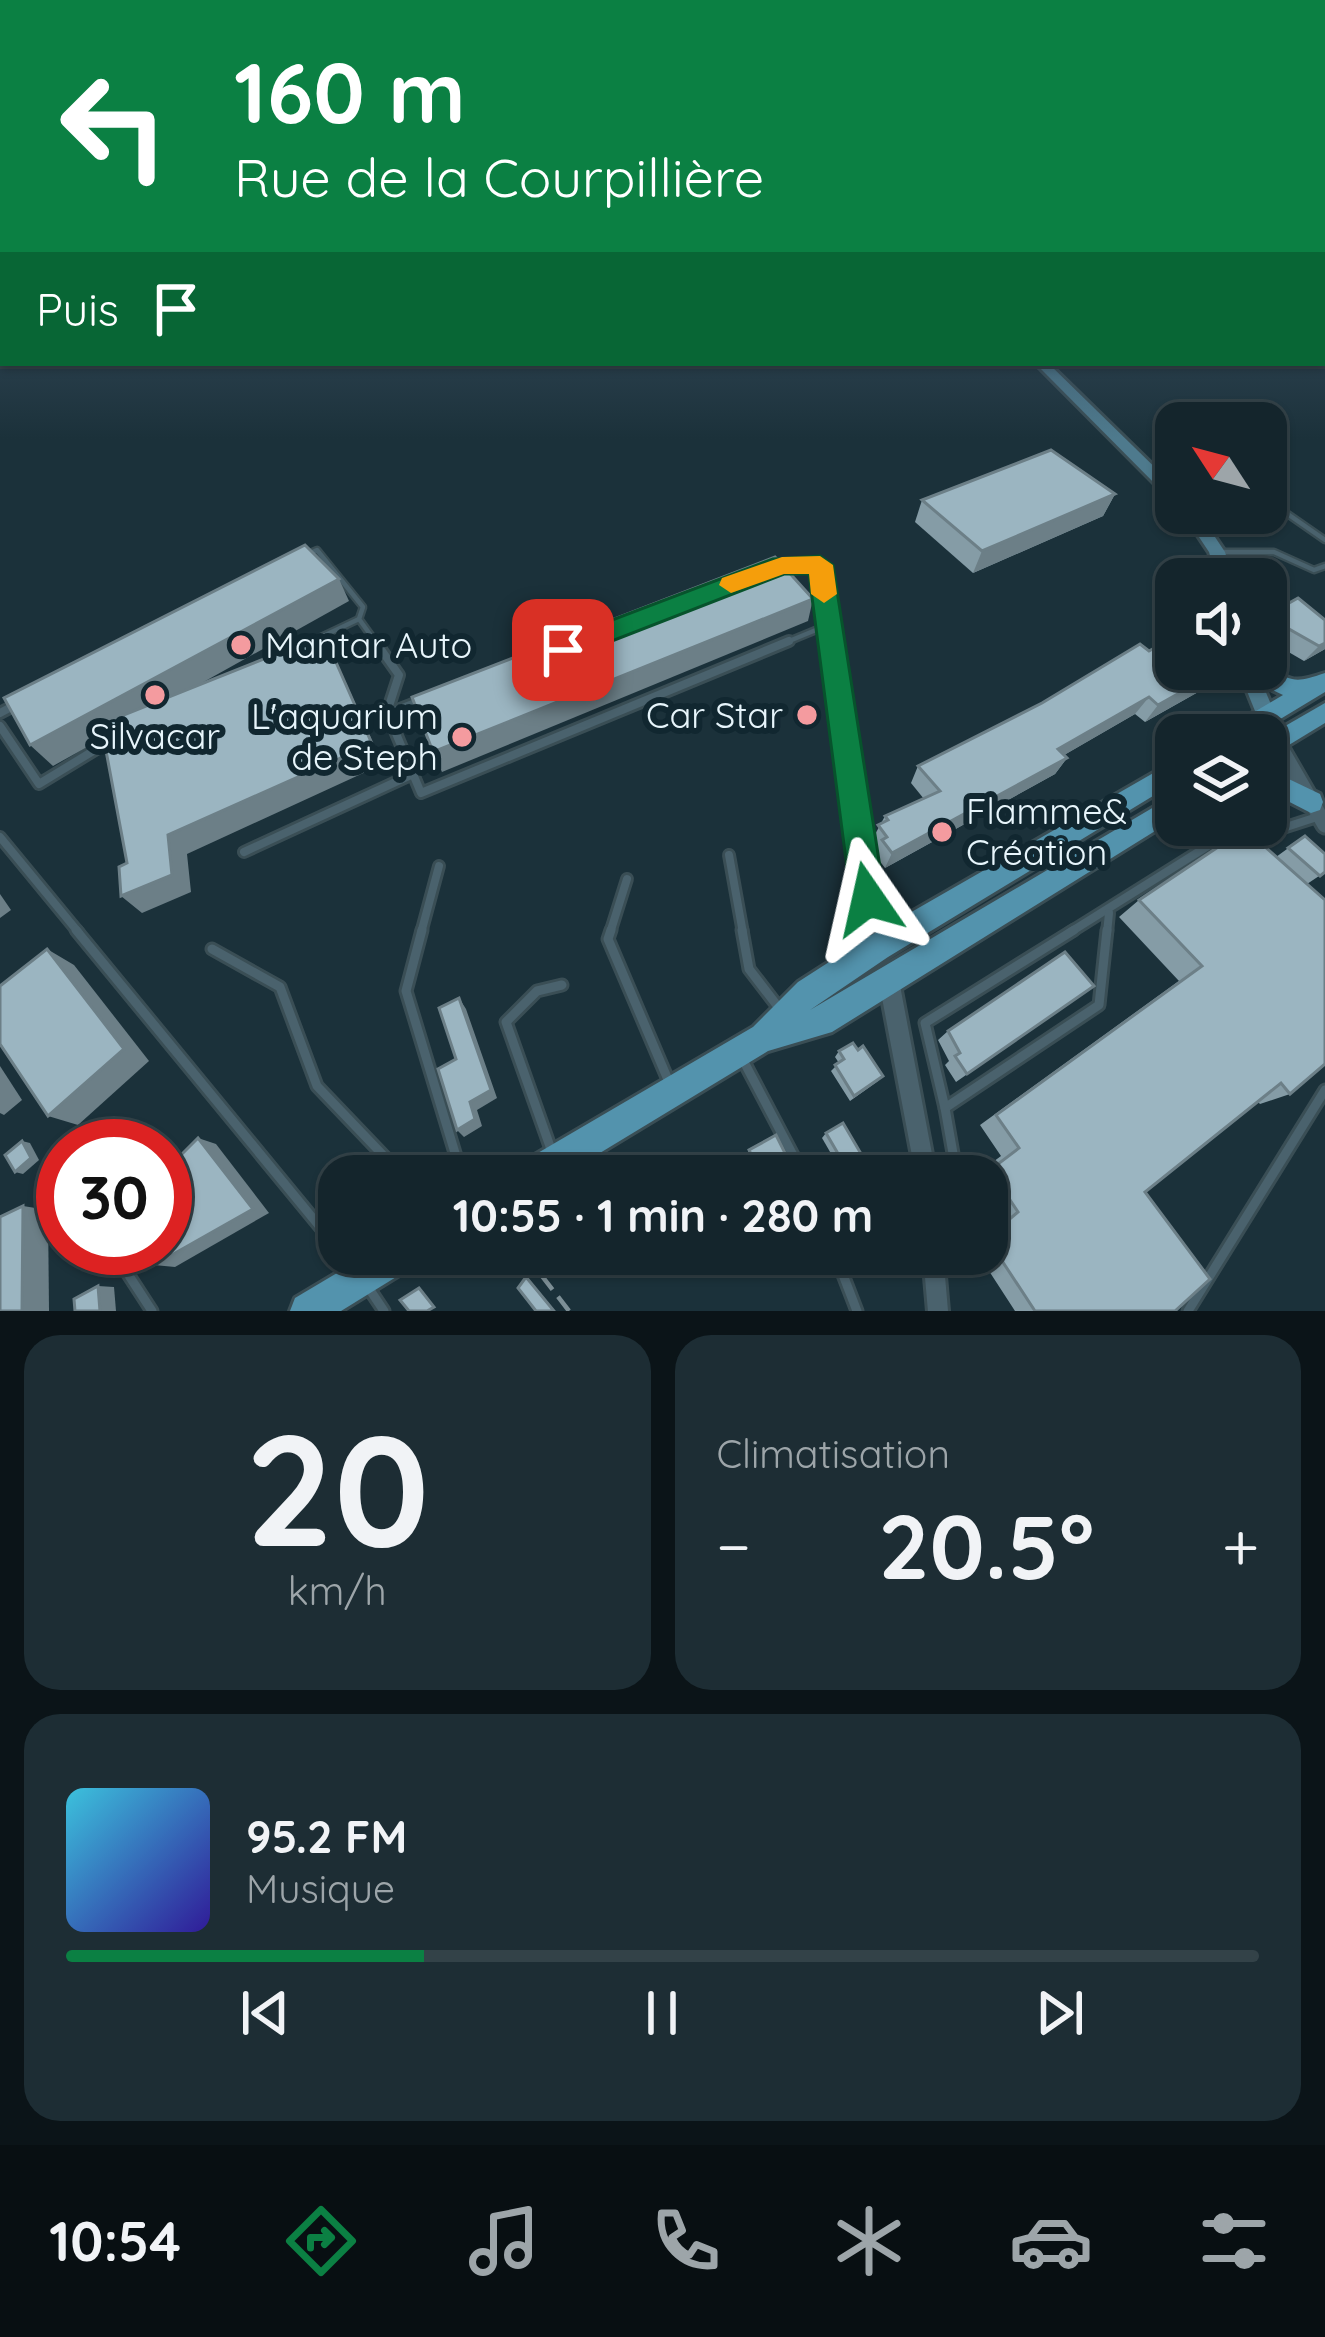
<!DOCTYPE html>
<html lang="fr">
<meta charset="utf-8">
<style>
body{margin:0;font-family:Quicksand,sans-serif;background:#1d2d34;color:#f1f3f6;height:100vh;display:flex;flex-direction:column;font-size:45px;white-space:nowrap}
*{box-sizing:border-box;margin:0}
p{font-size:39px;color:#9da5a9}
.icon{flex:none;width:66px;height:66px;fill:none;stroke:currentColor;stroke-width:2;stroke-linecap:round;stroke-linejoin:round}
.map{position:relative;height:1311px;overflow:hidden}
.sheet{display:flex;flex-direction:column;gap:24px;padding:24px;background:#0b1418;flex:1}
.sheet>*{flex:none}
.guide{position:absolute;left:0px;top:0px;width:1326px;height:366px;box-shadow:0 3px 9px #0004,0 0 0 3px #334248;background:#0b8043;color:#fff;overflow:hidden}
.needle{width:78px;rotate:306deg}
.controls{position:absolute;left:1155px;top:402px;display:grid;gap:24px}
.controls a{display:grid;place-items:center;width:132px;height:132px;border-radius:24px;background:#14252c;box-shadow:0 3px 9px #0004,0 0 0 3px #334248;font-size:60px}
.speed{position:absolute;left:36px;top:1119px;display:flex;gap:24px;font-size:60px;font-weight:700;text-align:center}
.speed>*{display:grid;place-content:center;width:156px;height:156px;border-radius:50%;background:#14252c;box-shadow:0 3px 9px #0004,0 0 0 3px #334248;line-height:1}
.speed .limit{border:18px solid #d22;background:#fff;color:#111}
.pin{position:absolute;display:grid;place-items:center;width:102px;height:102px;color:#fff;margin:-51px;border-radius:24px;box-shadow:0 6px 18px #0006}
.me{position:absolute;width:132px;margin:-66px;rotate:349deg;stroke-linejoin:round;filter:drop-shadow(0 0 9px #0008)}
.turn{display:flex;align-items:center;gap:42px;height:252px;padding:0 36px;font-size:54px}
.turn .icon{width:156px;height:156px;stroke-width:2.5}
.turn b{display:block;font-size:84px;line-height:102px}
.then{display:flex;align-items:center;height:114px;padding:0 36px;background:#0003;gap:24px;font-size:45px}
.big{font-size:90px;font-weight:700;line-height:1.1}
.sheet .tile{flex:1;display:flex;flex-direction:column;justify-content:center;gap:18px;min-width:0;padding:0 42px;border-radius:36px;background:#1d2d34}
.sheet .dial{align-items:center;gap:0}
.dial b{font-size:156px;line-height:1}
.song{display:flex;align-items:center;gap:36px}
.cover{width:144px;height:144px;border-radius:18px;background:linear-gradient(135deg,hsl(190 70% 55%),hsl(250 70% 35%))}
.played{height:12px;border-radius:6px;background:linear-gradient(90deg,#0b8043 30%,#334248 30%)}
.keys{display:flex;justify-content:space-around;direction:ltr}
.heat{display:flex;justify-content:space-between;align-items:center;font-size:66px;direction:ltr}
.sheet .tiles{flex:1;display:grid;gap:24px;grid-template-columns:1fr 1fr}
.tile:last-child{grid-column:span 2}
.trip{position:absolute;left:318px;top:1155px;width:690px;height:120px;border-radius:36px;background:#14252c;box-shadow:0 3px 9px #0004,0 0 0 3px #334248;font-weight:700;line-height:120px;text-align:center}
.tab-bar{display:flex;height:192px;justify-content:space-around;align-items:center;background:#080f12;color:#9da5a9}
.tab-bar .icon{width:84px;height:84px}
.tab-bar .active{color:#0b8043}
.tab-bar b{font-size:54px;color:#f1f3f6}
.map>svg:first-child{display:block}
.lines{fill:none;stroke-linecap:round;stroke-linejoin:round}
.lane-far2-casing{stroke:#3a4e55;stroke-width:9}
.lane-far1-casing{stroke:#3a4e55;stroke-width:14}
.lane-casing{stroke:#3a4e55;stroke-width:15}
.street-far2-casing{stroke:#3a4e55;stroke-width:16}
.street-far1-casing{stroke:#3a4e55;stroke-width:21}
.street-casing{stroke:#3a4e55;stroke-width:26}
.secondary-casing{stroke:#3a4e55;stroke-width:6}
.primary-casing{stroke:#3a4e55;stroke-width:6}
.path{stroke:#7d8f96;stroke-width:4.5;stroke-dasharray:18 9;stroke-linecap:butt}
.lane-far2{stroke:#4a626d;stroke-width:4.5}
.lane-far1{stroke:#4a626d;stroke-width:8}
.lane{stroke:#4a626d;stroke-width:9}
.street-far2{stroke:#4a626d;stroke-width:12}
.street-far1{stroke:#4a626d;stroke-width:15}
.street{stroke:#4a626d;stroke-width:20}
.secondary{fill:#4e7a8d;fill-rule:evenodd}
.primary{fill:#5393ad;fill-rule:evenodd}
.wall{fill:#859ca6}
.shaded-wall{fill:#6c7f87}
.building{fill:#9bb5c1;stroke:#6c7f87;stroke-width:3}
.route{fill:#0b8043;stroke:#07532c;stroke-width:3}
.slow{fill:#f59e0b}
.poi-dot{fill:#f49b9f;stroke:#112730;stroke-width:4.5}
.labels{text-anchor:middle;stroke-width:12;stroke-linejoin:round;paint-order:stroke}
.poi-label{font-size:36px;fill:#e7f5fb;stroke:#112730;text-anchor:start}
</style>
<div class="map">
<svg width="1325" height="1311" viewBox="0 0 1325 1311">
<rect width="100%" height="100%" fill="#1b313a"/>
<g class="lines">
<defs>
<g id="lane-far2">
<polyline points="1266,499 1325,540"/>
<polyline points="1221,552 1274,552 1314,570 1325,566"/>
<polyline points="306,555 317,550 363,607 359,619 377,644"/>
<polyline points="1226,572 1241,579"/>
<polyline points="1266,594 1289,608"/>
<polyline points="319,638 359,619"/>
<polyline points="782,644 828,625"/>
</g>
<g id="lane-far1">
<polyline points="375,641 399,675 387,712 421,793 789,641"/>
<polyline points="0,713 17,704"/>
<polyline points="0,726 39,784 108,742"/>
<polyline points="0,837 79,933"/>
<polyline points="1249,839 1317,817"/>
<polyline points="244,852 413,774"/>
<polyline points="729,855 743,933"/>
<polyline points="421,933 439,866"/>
<polyline points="610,933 627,879"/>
<polyline points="1069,933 1219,839 1233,840"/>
<polyline points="1107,933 1109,913"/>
</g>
<g id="lane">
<polyline points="76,930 339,1250"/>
<polyline points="422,930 406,991 462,1176"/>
<polyline points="611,930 608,939 669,1082"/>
<polyline points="742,930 749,969 779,1008"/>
<polyline points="1074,930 925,1023 945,1108 1099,1005 1107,930"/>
<polyline points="212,949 280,987 317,1086 403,1176"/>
<polyline points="743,1060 804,1176"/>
<polyline points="945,1108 957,1176"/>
<polyline points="552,1152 506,1022 537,991 562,985"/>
<polyline points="111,1248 152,1311"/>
<polyline points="342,1254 355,1270"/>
<polyline points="835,1254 857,1311"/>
<polyline points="370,1290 384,1311"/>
<polyline points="1188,1311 1325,1090"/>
</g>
<polyline id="street-far2" points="769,570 820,565 831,644"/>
<g id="street-far1">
<polyline points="830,641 855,825 875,933"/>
<polyline points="389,717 430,701"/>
<polyline points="1277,742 1325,825"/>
</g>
<g id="street">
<polyline points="875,930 878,947"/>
<polyline points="889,981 926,1176"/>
<polyline points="933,1254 938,1311"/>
</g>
<g id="secondary">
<polygon points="1035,363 1048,363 1176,488 1176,502 1171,500"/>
<polygon points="1183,513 1199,513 1225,552 1233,579 1217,579 1209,552"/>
<polygon points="1238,669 1256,669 1287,742 1284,748 1277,750 1270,748"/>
</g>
<g id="primary">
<path d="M 1266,668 C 1295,682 1295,683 1325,673 L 1325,692 L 1254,735 L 1224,735 L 1227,728 L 1283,695 L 1241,675 L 1238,669 Z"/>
<polygon points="1325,703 1325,723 1266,759 1266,737"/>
<polygon points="1176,760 1176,782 888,957 810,1010 1176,794 1176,818 832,1032 768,1051 562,1176 515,1176 519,1164 753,1027 798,982 868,937"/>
<polygon points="1266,768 1320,794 1323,802 1320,810 1311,813 1266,790"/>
<polygon points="369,1254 419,1254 414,1266 341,1311 290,1311 295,1298"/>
</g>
</defs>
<use href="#lane-far2" class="lane-far2-casing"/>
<use href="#lane-far1" class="lane-far1-casing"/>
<use href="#lane" class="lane-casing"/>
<use href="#street-far2" class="street-far2-casing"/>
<use href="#street-far1" class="street-far1-casing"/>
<use href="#street" class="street-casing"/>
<use href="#secondary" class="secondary-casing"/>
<use href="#primary" class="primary-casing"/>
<polyline class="path" points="525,1254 569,1311"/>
<use href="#lane-far2" class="lane-far2"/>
<use href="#lane-far1" class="lane-far1"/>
<use href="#lane" class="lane"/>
<use href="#street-far2" class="street-far2"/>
<use href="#street-far1" class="street-far1"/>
<use href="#street" class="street"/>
<use href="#secondary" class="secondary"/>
<use href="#primary" class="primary"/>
</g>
<g class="wall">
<polygon points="1115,494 1103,516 973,573 915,522 922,500"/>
<polygon points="1266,615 1325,649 1304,661 1266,639"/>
<polygon points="1149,651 1222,669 1207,687 1145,722 1135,714 1064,755 1067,758 1055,774 885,868 875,855 878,849 872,840 885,816 924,799 911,783 918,766"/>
<polygon points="1305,836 1325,872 1307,884 1290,1094 1260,1104 1258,1102 1145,1192 1175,1311 1015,1311 978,1254 987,1254 987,1228 999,1217 987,1198 987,1176 974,1176 1001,1156 980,1125 1179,981 1119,917 1139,900 1276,857"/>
<polygon points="1094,986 956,1082 945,1065 949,1061 938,1040 948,1031"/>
<polygon points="839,1051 878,1081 850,1101 831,1071 839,1063 835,1057"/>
<polygon points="826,1133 874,1176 844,1176 822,1138"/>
<polygon points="749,1150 786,1165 768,1176 757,1176 747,1155"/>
</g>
<g class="shaded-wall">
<polygon points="1115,494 1103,516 973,573 982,551"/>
<polygon points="339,579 349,601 53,766 30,745"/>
<polygon points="813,599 808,621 442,772 433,752"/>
<polygon points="324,635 383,764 187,854 191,892 142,913 121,896"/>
<polygon points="1325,643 1325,649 1304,661 1319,646"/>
<polygon points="1222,669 1207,687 1145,722 1158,705"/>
<polygon points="1149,697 1135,714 1047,765 1058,749"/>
<polygon points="1067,758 1055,774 885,868 892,853"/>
<polygon points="0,894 11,910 0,918"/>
<polygon points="47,949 74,965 149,1061 78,1125 48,1116"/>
<polygon points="459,998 466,1009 497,1098 477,1110 482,1126 464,1137 457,1130 470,1102"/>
<polygon points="0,1066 22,1100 4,1115 0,1113"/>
<polygon points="198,1138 216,1144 269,1213 175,1267 154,1265"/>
<polygon points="22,1141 30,1143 39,1160 23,1174 15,1172"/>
<polygon points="23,1206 48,1210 49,1311 22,1311"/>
<polygon points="98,1286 114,1287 116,1311 100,1311"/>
</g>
<g class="building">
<polygon points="1051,450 1115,494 982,551 922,500"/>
<polygon points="305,545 339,579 30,745 4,698"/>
<polygon points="775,557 813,599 433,752 412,697"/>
<polygon points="1298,598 1325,620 1325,643 1319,646 1266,616"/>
<polygon points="324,635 372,744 168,835 172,875 121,896 119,867 127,863 101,724"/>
<polygon points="1176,636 1176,669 1222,669 1158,705 1149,697 1058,749 1067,758 892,853 882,840 887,837 878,825 888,820 885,816 940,791 918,766 1042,703 1140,644 1149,651"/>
<polygon points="1245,829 1325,900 1325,1064 1290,1094 1281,1083 1145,1192 1210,1279 1175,1311 1035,1311 987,1238 1018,1212 990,1170 1019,1148 996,1115 1202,966 1139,900"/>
<polygon points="1305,836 1325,854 1325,872 1320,876 1288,848"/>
<polygon points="47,949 124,1049 48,1116 0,1044 0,986"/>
<polygon points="1065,952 1094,986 967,1074 955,1056 960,1053 948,1031"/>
<polygon points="459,998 491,1090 470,1102 475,1119 457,1130 438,1069 456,1059 439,1008"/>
<polygon points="853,1043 858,1050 863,1046 883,1076 854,1096 835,1065 844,1059 839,1051"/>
<polygon points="843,1123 874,1176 851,1176 826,1133"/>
<polygon points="776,1135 789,1161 761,1176 749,1150"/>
<polygon points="198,1138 253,1209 154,1265 143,1248 165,1248 165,1171"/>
<polygon points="22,1141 31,1158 15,1172 5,1155"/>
<polygon points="703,1168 706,1176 691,1176"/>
<polygon points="23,1206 22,1311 0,1311 0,1217"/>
<polygon points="526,1277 554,1311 536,1311 518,1288"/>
<polygon points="98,1286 100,1311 75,1311 74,1299"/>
<polygon points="419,1288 434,1307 427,1311 409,1311 400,1300"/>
</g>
<linearGradient id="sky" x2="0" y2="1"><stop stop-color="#0f1b20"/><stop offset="0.58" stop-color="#394e60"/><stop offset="1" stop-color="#394e60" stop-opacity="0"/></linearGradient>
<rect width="1325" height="439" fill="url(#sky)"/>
<polygon class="route" points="820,556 833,565 885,899 880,911 868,916 856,911 851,899 809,574 784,574 563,660 550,650 554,642 773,559"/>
<polygon class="slow" points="820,556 833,565 837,594 824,603 811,594 809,574 784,574 731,593 719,585 722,578 782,557"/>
<g class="poi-dot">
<circle cx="241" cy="645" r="12"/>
<circle cx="155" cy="695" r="12"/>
<circle cx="807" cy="715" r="12"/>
<circle cx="462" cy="737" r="12"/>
<circle cx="942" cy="832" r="12"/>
</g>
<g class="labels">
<g class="poi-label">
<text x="265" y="658">Mantar Auto</text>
<text x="783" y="728" text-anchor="end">Car Star</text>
<text x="438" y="729" text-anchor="end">L'aquarium<tspan x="438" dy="41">de Steph</tspan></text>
<text x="155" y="749" text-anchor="middle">Silvacar</text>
<text x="966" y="824">Flamme&amp;<tspan x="966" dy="41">Création</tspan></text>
</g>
</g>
</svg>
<div class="controls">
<a><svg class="needle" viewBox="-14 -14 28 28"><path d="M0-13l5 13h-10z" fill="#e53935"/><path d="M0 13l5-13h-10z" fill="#9da5a9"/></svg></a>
<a><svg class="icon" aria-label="sound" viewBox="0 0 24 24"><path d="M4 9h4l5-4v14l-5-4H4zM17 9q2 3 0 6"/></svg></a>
<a><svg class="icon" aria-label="layers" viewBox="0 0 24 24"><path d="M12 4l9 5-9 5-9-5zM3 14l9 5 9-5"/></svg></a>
</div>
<div class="speed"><div class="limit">30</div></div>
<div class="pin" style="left:563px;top:650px;background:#d93025"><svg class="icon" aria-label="arrive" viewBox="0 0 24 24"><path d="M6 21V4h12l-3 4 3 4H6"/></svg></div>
<svg class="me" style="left:868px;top:899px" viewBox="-20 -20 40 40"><path d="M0-17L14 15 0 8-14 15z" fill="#0b8043" stroke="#fff" stroke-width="4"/></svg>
<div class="trip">10:55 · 1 min · 280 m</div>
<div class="guide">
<div class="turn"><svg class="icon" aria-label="left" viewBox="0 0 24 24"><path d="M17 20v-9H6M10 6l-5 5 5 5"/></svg><div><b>160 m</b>Rue de la Courpillière</div></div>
<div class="then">Puis<svg class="icon" aria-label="arrive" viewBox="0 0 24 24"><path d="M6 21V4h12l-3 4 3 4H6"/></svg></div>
</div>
</div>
<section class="sheet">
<div class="tiles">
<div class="tile dial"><b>20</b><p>km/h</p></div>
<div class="tile"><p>Climatisation</p>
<div class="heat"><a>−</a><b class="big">20.5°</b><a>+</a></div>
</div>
<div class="tile">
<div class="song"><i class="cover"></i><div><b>95.2 FM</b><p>Musique</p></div></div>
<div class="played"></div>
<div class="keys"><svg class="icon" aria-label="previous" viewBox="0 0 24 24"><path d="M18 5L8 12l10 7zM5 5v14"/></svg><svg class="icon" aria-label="pause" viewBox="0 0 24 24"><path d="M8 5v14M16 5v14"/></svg><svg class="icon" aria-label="next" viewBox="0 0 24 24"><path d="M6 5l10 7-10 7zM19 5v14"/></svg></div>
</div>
</div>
</section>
<nav class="tab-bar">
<b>10:54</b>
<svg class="icon active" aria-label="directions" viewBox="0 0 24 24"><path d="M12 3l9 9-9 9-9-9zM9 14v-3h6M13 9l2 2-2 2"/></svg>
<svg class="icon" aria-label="music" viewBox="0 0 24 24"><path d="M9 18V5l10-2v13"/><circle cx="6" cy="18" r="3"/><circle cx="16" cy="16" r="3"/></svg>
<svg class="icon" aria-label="phone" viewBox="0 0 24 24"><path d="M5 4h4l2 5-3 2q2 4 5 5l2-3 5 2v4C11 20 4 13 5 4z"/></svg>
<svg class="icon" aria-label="climate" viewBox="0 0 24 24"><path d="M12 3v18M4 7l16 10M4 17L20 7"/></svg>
<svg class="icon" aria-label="car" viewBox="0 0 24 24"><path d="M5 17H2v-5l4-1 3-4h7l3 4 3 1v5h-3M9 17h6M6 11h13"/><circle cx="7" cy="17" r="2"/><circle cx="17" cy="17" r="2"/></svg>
<svg class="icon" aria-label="filters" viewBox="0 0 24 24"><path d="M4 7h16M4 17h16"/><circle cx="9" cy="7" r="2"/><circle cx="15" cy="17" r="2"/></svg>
</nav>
